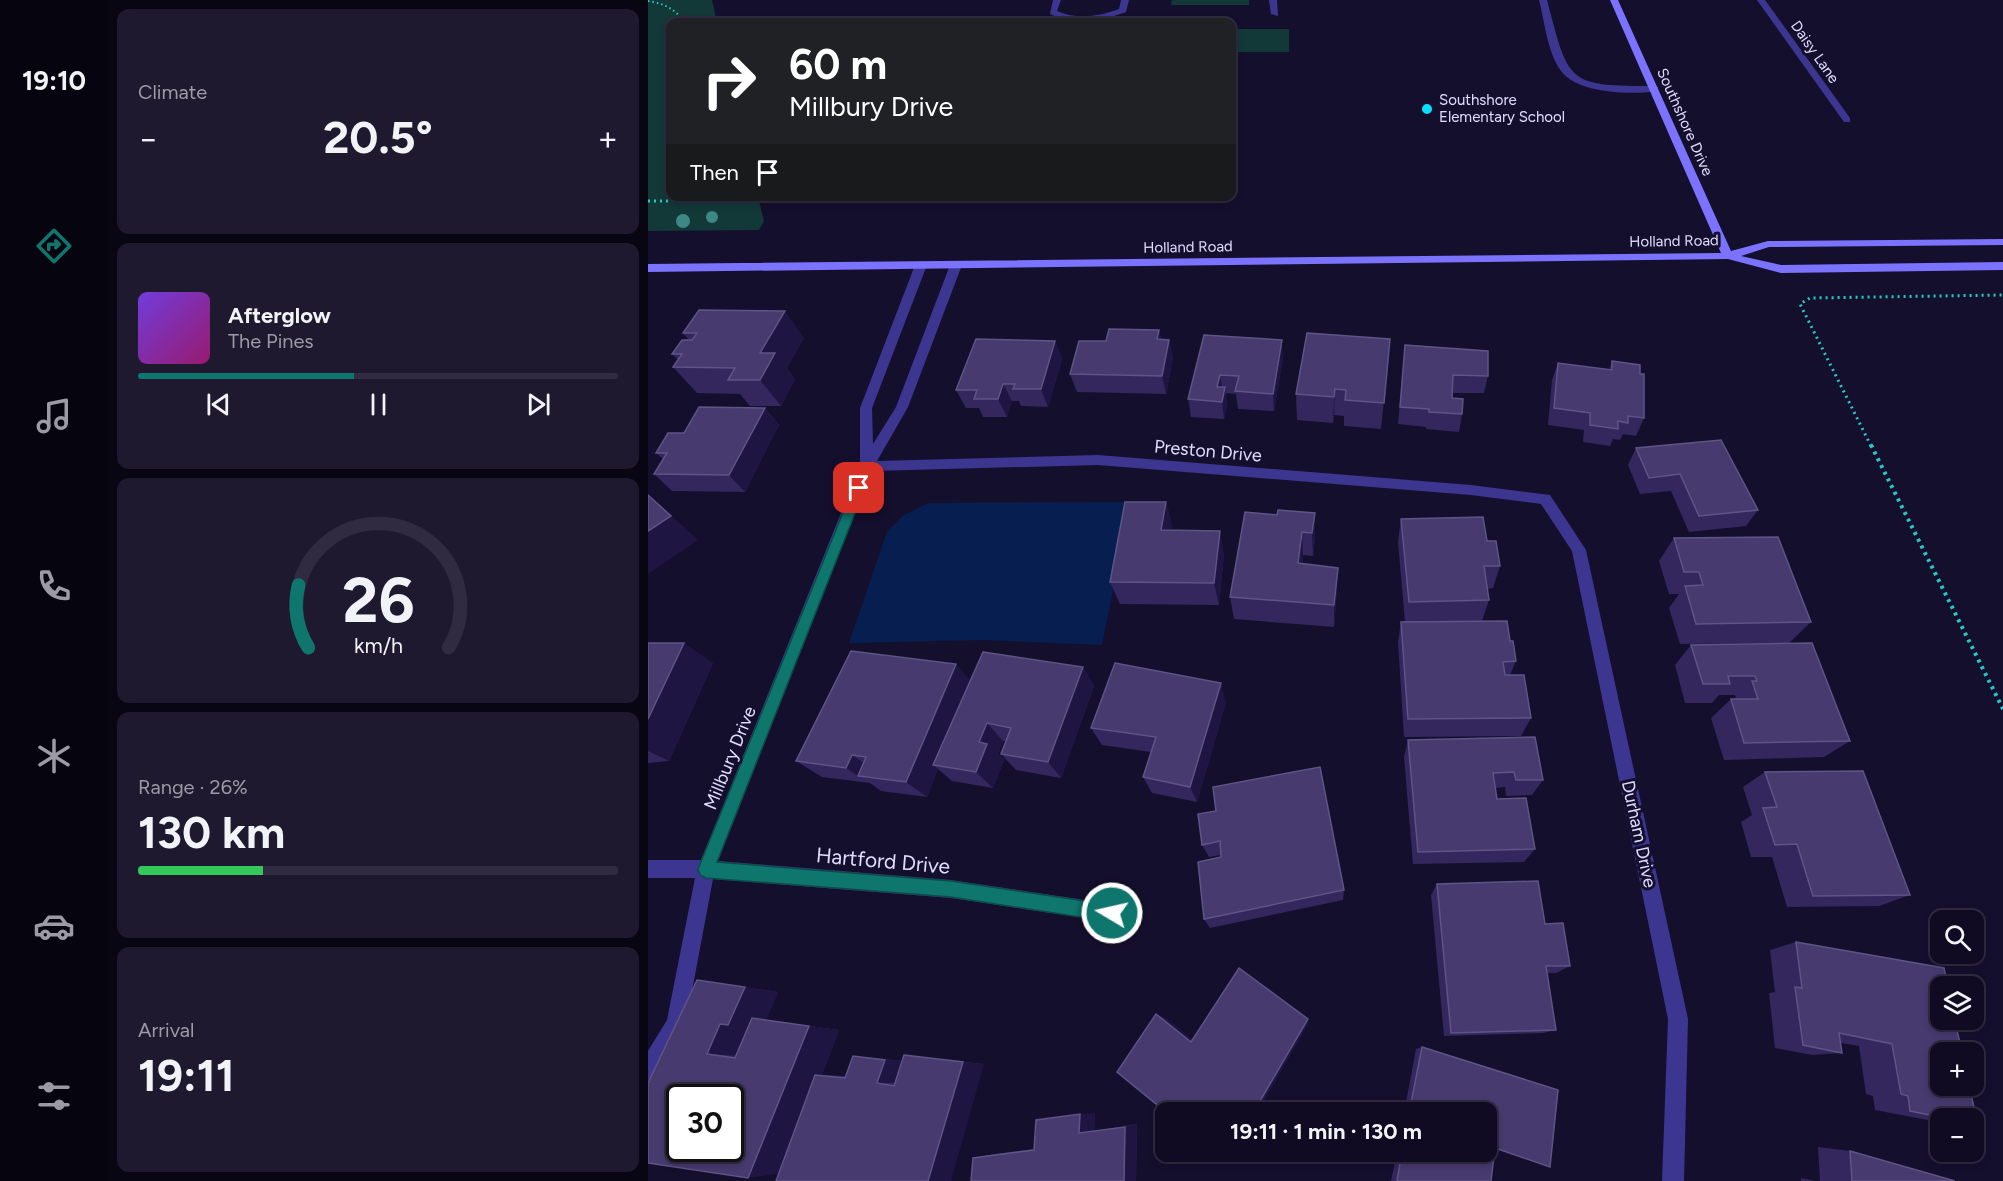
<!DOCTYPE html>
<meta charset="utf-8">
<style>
body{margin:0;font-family:Figtree,sans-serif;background:#1e192f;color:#f1f3f6;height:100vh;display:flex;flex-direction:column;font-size:22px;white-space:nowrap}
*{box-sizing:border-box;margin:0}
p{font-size:20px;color:#9c9ba5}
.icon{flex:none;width:33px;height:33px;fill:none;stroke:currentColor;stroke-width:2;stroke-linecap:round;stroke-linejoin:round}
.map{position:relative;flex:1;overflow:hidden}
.sheet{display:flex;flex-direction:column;gap:9px;padding:9px;background:#090613;width:540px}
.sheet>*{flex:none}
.guide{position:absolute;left:18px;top:18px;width:570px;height:183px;border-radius:12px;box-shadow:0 3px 9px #0003,0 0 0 2px #302b40;background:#202124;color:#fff;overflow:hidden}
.controls{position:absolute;left:1282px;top:910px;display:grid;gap:12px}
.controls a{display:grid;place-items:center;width:54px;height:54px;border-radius:12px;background:#100b22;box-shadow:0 3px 9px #0003,0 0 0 2px #302b40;font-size:30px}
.speed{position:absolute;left:18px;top:1084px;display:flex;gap:12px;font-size:30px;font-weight:700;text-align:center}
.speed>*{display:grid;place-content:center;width:78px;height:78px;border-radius:50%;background:#100b22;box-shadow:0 3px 9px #0003,0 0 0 2px #302b40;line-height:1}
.speed .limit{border:3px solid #111;border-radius:9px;background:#fff;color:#111}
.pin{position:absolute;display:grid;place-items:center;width:51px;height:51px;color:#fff;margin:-26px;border-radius:12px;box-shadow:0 3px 9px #0006}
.me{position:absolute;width:66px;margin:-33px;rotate:279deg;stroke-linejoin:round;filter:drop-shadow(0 0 4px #0008)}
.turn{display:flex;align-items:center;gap:21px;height:126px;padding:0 24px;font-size:27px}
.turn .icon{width:78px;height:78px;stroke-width:2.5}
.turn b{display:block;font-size:42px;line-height:51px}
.then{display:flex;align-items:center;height:57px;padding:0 24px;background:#0003;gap:12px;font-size:22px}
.big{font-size:45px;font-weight:700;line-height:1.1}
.sheet .card{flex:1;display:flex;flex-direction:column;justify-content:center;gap:9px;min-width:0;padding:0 21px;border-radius:12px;background:#1e192f}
.sheet .dial{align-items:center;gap:0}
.dial svg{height:156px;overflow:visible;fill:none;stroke:#302b40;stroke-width:7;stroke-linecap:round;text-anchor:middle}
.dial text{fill:#f1f3f6;stroke:none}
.song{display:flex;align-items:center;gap:18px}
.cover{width:72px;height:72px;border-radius:9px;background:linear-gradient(135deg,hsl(260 70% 55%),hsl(320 70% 35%))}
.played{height:6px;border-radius:3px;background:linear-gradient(90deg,#0f766e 45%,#302b40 45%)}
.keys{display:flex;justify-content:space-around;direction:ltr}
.heat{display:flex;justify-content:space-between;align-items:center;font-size:33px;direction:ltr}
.charge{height:9px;border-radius:4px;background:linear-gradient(90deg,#34c759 26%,#302b40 0)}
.trip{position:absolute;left:507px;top:1102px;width:342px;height:60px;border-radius:12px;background:#100b22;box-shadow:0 3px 9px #0003,0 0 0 2px #302b40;font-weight:700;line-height:60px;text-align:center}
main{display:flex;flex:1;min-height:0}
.tabs{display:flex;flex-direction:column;width:108px;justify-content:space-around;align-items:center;background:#06040e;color:#9c9ba5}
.tabs .icon{width:42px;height:42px}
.tabs .current{color:#0f766e}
.tabs b{font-size:27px;color:#f1f3f6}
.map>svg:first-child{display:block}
.green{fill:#123838}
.water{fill:#061f50}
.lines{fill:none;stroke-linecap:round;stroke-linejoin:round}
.path-far2{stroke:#25cac5;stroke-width:2;stroke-dasharray:1.5 3;stroke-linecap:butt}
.path-far1{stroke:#25cac5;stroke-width:3;stroke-dasharray:2 4;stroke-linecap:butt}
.path{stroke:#25cac5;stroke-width:4;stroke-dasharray:3 4.5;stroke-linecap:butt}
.lane{fill:#3d3691;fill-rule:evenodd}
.street{fill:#3d3691;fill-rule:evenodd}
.secondary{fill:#7b73ff;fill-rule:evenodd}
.tree{fill:#3c8885}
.wall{fill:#33275d}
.shaded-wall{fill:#1f1543}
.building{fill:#463a6f;stroke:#5e5485;stroke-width:1.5;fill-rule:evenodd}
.route{fill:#0f766e;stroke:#0a4d48;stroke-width:1.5}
.poi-dot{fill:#08dfff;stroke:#150f2e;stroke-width:2}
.labels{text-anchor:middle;stroke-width:6;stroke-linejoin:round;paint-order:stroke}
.far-street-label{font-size:15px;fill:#e1dcff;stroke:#150f2e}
.far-poi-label{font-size:15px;fill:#e1dcff;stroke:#150f2e;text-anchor:start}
.street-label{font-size:18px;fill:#e1dcff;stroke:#150f2e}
.near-street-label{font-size:21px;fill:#e1dcff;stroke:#150f2e}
</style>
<main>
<nav class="tabs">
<b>19:10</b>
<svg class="icon current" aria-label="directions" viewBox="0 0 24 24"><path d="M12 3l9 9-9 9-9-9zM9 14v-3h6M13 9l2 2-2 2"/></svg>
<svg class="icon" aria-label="music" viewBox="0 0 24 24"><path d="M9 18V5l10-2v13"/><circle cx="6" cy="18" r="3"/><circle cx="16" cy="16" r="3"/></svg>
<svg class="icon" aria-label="phone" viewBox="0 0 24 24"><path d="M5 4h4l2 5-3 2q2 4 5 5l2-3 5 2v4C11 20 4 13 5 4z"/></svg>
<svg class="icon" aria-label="climate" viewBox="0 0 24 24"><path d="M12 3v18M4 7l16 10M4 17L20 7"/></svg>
<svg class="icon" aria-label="car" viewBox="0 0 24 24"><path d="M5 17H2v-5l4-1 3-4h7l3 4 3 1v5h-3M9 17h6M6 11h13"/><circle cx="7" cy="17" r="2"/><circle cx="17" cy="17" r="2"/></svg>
<svg class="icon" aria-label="filters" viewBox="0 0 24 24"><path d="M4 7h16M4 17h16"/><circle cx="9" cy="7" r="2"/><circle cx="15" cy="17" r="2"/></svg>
</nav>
<section class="sheet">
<div class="card"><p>Climate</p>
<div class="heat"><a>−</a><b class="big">20.5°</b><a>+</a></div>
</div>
<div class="card">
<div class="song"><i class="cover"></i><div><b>Afterglow</b><p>The Pines</p></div></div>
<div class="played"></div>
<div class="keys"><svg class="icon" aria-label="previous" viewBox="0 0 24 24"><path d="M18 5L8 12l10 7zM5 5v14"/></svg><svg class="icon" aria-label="pause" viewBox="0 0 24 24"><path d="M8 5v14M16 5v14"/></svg><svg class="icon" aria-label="next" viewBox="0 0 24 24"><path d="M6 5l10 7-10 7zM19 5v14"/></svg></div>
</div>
<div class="card dial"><svg viewBox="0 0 100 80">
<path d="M14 69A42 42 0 1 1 86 69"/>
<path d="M14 69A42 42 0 0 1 9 37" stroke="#0f766e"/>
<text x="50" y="56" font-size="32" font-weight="700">26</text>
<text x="50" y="72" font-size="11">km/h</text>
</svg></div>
<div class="card"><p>Range · 26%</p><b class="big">130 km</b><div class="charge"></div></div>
<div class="card"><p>Arrival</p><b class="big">19:11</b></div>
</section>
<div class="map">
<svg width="1355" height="1181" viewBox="0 0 1355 1181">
<rect width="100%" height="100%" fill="#150f2e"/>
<g class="green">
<polygon points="0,0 64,0 69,22 22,22 22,196 110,197 116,221 111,230 0,231"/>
<polygon points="524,0 601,0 601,5 523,5"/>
<rect x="584" y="29" width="57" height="23"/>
</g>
<polygon class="water" points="483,502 454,645 336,640 201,643 239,532 256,515 280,503"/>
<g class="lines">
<path class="path-far2" d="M 0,1 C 14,3 29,9 35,22"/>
<g class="path-far1">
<polyline points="0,201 21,201 23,196"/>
<polyline points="1223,446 1152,304 1162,298 1355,295"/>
</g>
<polyline class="path" points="1223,445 1355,709"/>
<g class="lane">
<path d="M 405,0 L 413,0 L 409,11 C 428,20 453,16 471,9 L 473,0 L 481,0 L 478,12 C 454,21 426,25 402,14 Z"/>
<polygon points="621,0 629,0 630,16 623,14"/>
<path d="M 891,0 L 899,0 C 921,84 919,86 1007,86 L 1010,87 L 1010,91 C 985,95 930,94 913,71 C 899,51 897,23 891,0 Z"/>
</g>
<g class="street">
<polygon points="1109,0 1117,0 1202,118 1202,122 1196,122"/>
<polygon points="273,261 279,265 224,408 225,444 248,407 302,265 308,261 314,265 260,407 229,461 450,455 823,485 902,495 938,550 1040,1019 1036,1181 1014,1181 1020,1019 924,551 893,504 823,495 450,465 224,471 70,861 303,880 464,904 471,906 473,913 471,920 464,922 303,898 65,879 38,1023 7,1077 0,1080 0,1051 19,1020 47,878 0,878 0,860 53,860 212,466 212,408 267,265"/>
</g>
<polygon class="secondary" points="962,0 970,0 1083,251 1120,241 1355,239 1355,245 1121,247 1093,256 1133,265 1355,262 1355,270 1133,273 1080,259 0,272 0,264 1073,253"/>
</g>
<g class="tree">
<circle cx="64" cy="217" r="6"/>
<circle cx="35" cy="221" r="7"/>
</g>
<g class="wall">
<polygon points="511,330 513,339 521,340 525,358 518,394 429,392 422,374 458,341"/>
<polygon points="35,333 156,338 139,368 147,379 133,406 102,406 92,394 49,393 25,367 30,360 24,354 41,340"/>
<polygon points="556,335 635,358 626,411 590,409 588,394 578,393 579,405 576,419 543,417 540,399"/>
<polygon points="742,339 733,429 696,426 696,416 686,415 685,423 649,420 648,394"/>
<polygon points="407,341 414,359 400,407 373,406 371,401 364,401 359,417 335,417 331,408 318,408 308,390"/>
<polygon points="757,345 840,376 836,393 805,393 804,398 814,414 811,432 778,429 778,427 750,424"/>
<polygon points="964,361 992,374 996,418 988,436 975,434 972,440 965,439 962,446 935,442 936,430 900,425 904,380 910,363 961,370"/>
<polygon points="117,408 131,425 97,492 24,491 6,474 15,459 8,453 36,433"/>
<polygon points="988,448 1110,510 1098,526 1041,532 1023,491 992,494 980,465"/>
<polygon points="518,502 524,526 523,530 576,554 571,605 472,604 462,582"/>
<polygon points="667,513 667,537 665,556 655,555 654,564 689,590 686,627 586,619 582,597 629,515"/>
<polygon points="753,519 839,541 852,566 845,588 839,589 841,600 834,621 862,641 868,661 862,675 883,718 873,736 756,737 750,642 753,622 757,622 750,542"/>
<polygon points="1026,538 1163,622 1141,643 1032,644 1021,608 1031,594 1021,594 1011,561"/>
<polygon points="0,643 65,663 21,761 0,763"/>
<polygon points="1164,643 1202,741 1176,757 1076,760 1063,718 1083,699 1086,699 1088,697 1087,695 1071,695 1064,703 1037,703 1027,665 1043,645"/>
<polygon points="435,667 446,686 413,778 368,770 353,754 358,741 355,741 350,754 356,760 345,788 304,781 290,769 279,797 233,791 222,783 174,777 148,761 322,681"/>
<polygon points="578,702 549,802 504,793 495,777 503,752 454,745 443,728"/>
<polygon points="760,740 895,780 884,795 858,796 857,787 847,788 849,799 887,849 876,862 765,864 756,757"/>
<polygon points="1117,772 1262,895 1231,906 1139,907 1124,857 1103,857 1093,822 1104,815 1095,787"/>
<polygon points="550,814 696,890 695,900 562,928 556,919 573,857 573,855 561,857 554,845"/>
<polygon points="789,884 897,924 922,966 908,973 899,973 908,1030 895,1033 796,1036 783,895"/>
<polygon points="1148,942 1296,968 1300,987 1293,987 1293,1020 1307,1020 1314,1053 1293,1053 1293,1086 1321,1086 1330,1124 1326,1124 1326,1119 1293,1119 1293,1122 1290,1122 1227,1110 1225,1096 1218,1094 1211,1046 1193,1043 1194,1053 1164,1055 1127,1048 1121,993 1127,992 1122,950"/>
<polygon points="97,987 130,992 118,1020 191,1030 174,1075 198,1076 205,1056 255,1061 256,1055 336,1064 130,1173 0,1163"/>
<polygon points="774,1047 910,1090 902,1167 847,1148 843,1181 743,1181 749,1152 838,1152 838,1113 756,1113 768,1049"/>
<polygon points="447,1113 446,1131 489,1124 488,1181 323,1181 325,1158 347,1154 386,1149"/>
<polygon points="1170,1147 1202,1151 1307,1181 1172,1181"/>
<polygon points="1153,1178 1167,1181 1153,1181"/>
</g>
<g class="shaded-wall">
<polygon points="137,311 156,338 139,368 147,379 133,406 112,380 112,353"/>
<polygon points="511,330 515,348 509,339"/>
<polygon points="521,340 525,358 518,394 514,376"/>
<polygon points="634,340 635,358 626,411 625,394"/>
<polygon points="407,341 414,359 400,407 393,389"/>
<polygon points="572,375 575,393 569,387"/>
<polygon points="355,384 364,401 359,417 350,399"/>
<polygon points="577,387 579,405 576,419 574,402"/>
<polygon points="687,389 686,415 685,423 686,397"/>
<polygon points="117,408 131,425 97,492 81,475"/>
<polygon points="0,494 50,540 0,574"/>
<polygon points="518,502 524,526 520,553 513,530"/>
<polygon points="667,513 667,537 665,556 664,533"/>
<polygon points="572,531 576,554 571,605 566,583"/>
<polygon points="654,532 655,555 651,586 650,563"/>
<polygon points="690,568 689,590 686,627 686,605"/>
<polygon points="36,643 65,663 21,761 0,751 0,719"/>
<polygon points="308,664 325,684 285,765 290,769 279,797 258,782"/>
<polygon points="435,667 446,686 413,778 400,762"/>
<polygon points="573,683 578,702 549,802 542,787"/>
<polygon points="339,723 355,741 350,754 356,760 345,788 328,772 331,742"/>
<polygon points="204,755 227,771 210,776 222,784 198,768"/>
<polygon points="97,987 130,992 115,1028 80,1025"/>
<polygon points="508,1014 518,1018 551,1045 543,1042"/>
<polygon points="660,1019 661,1023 609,1113 605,1113"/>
<polygon points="72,1024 107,1027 95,1056 59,1054"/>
<polygon points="161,1026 191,1030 174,1075 167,1075 136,1173 100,1178"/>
<polygon points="237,1060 263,1061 256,1083 229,1083"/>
<polygon points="315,1062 336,1064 303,1181 280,1181"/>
<polygon points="447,1113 446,1131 431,1133 432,1114"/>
<polygon points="489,1124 488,1181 476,1181 477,1127"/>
<polygon points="582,1152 586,1152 583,1156 577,1161"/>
</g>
<g class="building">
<polygon points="51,310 137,311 112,353 127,353 112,380 80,380 87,368 25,367 34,354 24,354 34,340 44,340 49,333 35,333"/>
<polygon points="461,329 511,330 509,339 521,340 514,376 422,374 431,341 458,341"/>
<polygon points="659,333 742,339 736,403 697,400 698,390 687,389 686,397 648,394"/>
<polygon points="556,335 634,340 625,394 587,391 591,376 572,375 569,387 577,387 574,402 540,399"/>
<polygon points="328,339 407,341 393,389 365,389 367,384 355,384 350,399 326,399 329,390 308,390"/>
<polygon points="757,345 840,351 840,376 805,375 804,398 815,399 814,414 781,412 781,409 752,407"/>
<polygon points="964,361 992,365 992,374 996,374 996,418 980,416 980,423 970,421 970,429 942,425 942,413 906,408 910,363 964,370"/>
<polygon points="51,407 117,408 81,475 6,474 19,453 8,453 20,433 36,433"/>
<polygon points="1073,440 1110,510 1051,516 1032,474 1001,478 988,448"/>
<polygon points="0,495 23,516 0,531"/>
<polygon points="477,502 518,502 513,530 572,531 566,583 462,582"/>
<polygon points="630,510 667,513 664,533 654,532 650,563 690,568 686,605 582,597 597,512 629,515"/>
<polygon points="835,517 839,541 848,541 852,566 836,566 841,600 761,602 753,519"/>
<polygon points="1130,537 1163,622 1048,624 1037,586 1055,585 1051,572 1036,572 1026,538"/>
<polygon points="859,621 862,641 865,641 868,661 855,662 857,675 876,675 883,718 760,719 753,622"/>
<polygon points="0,643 36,643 0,719"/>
<polygon points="1164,643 1202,741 1096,743 1083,699 1110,699 1104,681 1109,681 1107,676 1080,676 1082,684 1055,684 1043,645"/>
<polygon points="203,651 308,664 258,782 210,776 218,757 204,755 198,768 148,761"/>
<polygon points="335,652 435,667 400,762 353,754 363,728 339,723 331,742 339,744 328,772 285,765"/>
<polygon points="467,663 573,683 542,787 495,777 508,737 443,728"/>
<polygon points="887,737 895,780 868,780 866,772 845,773 849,799 878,798 887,849 770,852 760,740"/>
<polygon points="672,767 696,890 556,919 550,862 573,857 572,841 554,845 550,814 568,811 565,787"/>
<polygon points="1215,771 1262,895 1165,896 1149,844 1127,845 1115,808 1129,807 1117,772"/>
<polygon points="890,881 897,924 915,923 922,966 898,966 908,1030 803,1033 789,884"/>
<polygon points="1148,942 1296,968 1300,987 1293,987 1293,1020 1307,1020 1314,1053 1293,1053 1293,1086 1321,1086 1330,1124 1326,1124 1326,1119 1302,1119 1262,1111 1260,1096 1253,1094 1244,1044 1191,1033 1194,1053 1155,1045 1147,987 1154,988"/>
<polygon points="591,968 660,1019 605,1113 519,1113 469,1072 508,1014 543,1042"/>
<path d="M 49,980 L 97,987 L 80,1025 L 72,1024 L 59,1054 L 87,1058 L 104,1018 L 161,1026 L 100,1178 L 0,1163 L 0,1083 ZM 32,1098 L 82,1098 L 82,1149 L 32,1149 Z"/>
<polygon points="774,1047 910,1090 902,1167 847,1148 843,1181 749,1181 754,1152 838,1152 838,1113 761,1113"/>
<polygon points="256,1055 315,1062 280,1181 128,1181 167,1075 197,1078 205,1056 237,1060 229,1083 246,1086"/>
<polygon points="432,1114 431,1133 477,1127 476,1181 323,1181 325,1158 386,1150 388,1120"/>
<polygon points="1202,1151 1307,1181 1204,1181"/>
<polygon points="566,1152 582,1152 577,1161"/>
</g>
<polygon class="route" points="211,483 217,488 69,862 303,881 464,905 470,907 473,913 470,919 464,922 303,897 58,878 52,875 50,869 205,488"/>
<circle class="poi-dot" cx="779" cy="109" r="6"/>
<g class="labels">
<g class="far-street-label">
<text transform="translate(1167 52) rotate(55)" y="5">Daisy Lane</text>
<text transform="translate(1037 122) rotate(66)" y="5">Southshore Drive</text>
<text transform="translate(1026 241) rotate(-1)" y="5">Holland Road</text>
<text transform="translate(540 247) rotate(-1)" y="5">Holland Road</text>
</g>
<g class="far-poi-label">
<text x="791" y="105">Southshore<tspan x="791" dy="17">Elementary School</tspan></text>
</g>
<g class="street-label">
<text transform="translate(560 451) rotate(5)" y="6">Preston Drive</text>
<text transform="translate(82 758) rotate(-68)" y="6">Millbury Drive</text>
<text transform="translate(991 834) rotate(78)" y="6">Durham Drive</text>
</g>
<g class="near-street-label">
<text transform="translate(235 861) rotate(5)" y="7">Hartford Drive</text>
</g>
</g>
</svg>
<div class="controls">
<a><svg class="icon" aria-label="search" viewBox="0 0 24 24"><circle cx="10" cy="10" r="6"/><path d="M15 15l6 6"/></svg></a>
<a><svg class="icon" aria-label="layers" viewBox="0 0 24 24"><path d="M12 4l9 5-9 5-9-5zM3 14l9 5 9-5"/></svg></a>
<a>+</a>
<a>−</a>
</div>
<div class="speed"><div class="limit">30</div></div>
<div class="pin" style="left:211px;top:488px;background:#d93025"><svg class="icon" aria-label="arrive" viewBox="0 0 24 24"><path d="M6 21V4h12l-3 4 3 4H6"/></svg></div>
<svg class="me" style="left:464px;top:913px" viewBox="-20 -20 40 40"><circle r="17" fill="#0f766e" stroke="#fff" stroke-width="3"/><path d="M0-11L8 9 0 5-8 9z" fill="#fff"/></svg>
<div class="trip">19:11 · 1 min · 130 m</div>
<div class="guide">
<div class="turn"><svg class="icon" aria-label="right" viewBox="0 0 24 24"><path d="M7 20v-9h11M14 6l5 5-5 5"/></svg><div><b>60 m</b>Millbury Drive</div></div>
<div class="then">Then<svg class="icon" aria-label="arrive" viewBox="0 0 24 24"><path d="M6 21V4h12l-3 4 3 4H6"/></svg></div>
</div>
</div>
</main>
